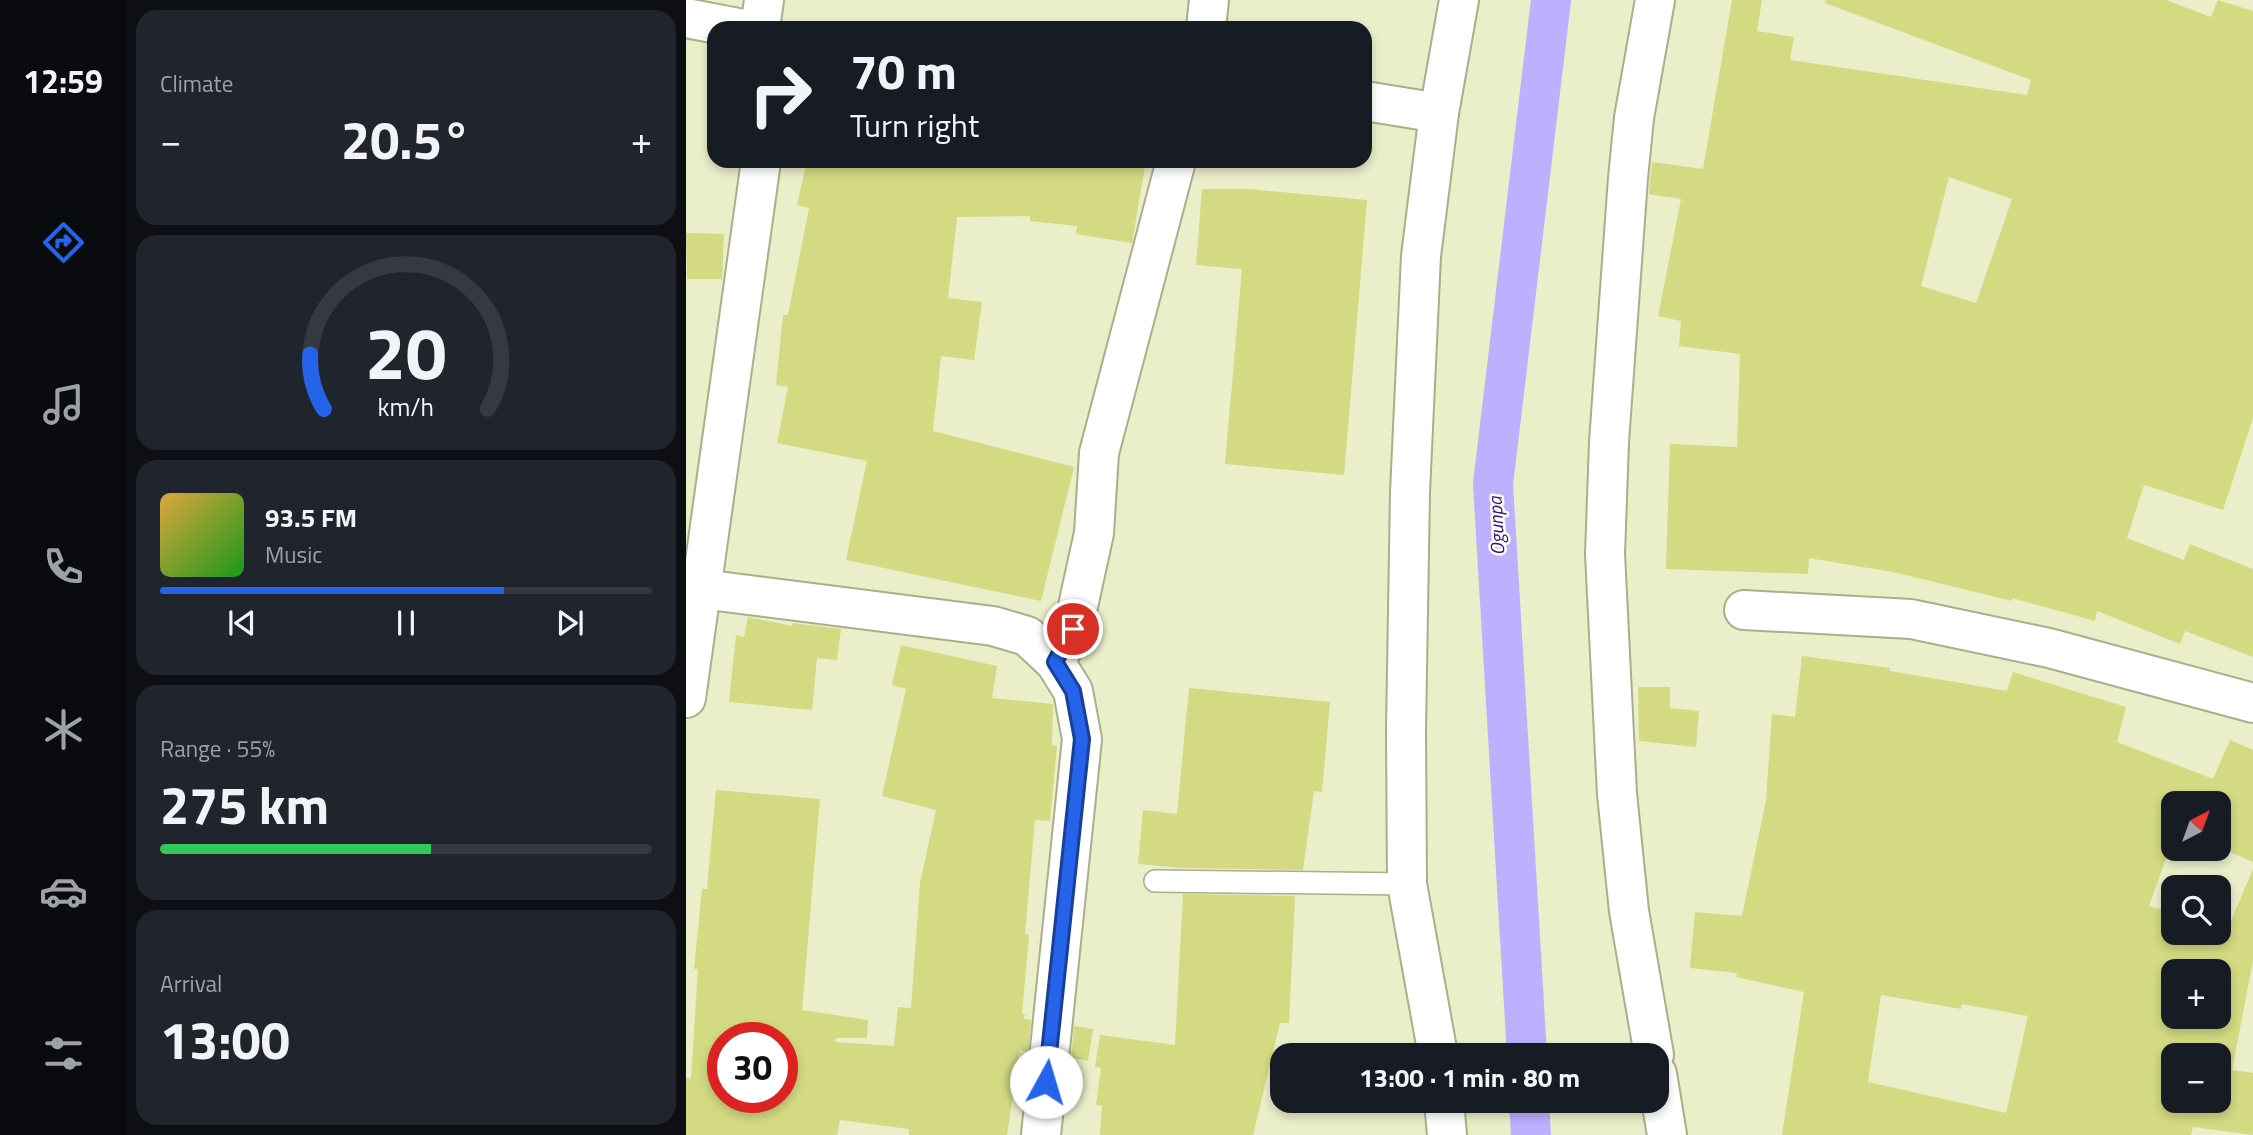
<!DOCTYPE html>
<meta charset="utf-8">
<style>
body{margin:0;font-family:"Titillium Web",sans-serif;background:#20242c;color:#f1f3f6;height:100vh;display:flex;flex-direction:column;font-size:26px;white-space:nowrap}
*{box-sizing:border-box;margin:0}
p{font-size:23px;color:#9ea1a6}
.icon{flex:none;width:38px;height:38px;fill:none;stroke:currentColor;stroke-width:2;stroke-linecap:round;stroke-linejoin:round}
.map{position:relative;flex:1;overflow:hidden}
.panel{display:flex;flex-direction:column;gap:10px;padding:10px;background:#0d0f14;width:560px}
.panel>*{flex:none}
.guide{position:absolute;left:21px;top:21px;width:665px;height:147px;border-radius:21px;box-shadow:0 4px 10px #0003;background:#171b24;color:#f1f3f6;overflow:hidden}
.needle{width:46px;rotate:41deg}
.buttons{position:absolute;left:1475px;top:791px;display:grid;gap:14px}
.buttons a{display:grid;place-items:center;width:70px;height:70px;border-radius:14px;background:#171b24;box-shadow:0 4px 10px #0003;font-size:35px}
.speed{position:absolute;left:21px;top:1022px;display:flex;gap:14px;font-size:35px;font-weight:700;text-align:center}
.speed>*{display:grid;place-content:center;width:91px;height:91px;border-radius:50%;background:#171b24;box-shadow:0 4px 10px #0003;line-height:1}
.speed .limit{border:10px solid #d22;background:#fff;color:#111}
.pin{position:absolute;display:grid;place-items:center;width:60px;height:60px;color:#fff;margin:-30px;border:4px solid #fff;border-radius:50%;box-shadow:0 2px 7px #0007}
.me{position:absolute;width:77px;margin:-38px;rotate:6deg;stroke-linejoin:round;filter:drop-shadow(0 0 5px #0008)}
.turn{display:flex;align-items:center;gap:24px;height:147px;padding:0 28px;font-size:32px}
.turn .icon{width:91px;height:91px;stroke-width:2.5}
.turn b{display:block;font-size:49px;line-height:60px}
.big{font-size:52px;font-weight:700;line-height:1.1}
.panel .tile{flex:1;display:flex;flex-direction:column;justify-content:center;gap:10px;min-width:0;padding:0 24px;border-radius:21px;background:#20242c}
.panel .dial{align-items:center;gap:0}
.dial svg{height:182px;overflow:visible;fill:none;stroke:#363941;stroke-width:7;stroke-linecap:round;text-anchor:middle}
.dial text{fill:#f1f3f6;stroke:none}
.song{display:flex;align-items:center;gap:21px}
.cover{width:84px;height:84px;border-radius:10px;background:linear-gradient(135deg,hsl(40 70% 55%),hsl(120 70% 35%))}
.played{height:7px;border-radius:4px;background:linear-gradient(90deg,#2563eb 70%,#363941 70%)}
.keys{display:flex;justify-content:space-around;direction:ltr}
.heat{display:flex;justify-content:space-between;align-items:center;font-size:38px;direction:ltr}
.charge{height:10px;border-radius:5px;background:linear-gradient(90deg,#34c759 55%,#363941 0)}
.trip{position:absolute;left:584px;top:1043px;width:399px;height:70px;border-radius:21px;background:#171b24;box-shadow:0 4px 10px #0003;font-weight:700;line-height:70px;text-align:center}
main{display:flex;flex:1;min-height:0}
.dock{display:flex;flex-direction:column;width:126px;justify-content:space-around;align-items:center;background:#090b0e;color:#9ea1a6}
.dock .icon{width:49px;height:49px}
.dock .current{color:#2563eb}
.dock b{font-size:32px;color:#f1f3f6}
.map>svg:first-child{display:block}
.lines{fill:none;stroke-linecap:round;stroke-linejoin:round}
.canal{stroke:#beafff;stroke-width:40}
.building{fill:#d3da82;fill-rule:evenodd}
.service-casing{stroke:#aaae8b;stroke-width:24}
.minor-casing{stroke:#aaae8b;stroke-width:42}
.service{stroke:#fff;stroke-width:21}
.minor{stroke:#fff;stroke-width:38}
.route-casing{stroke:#184099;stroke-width:18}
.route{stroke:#2563eb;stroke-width:12}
.labels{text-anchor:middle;stroke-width:5;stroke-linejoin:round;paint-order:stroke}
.water-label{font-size:19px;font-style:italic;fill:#34136d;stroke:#fff}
</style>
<main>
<nav class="dock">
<b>12:59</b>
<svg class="icon current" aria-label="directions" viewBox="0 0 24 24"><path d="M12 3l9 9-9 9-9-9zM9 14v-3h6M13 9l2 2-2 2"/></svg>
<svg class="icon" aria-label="music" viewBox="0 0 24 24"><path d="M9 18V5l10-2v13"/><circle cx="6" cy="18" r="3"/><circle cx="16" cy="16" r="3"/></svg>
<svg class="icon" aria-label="phone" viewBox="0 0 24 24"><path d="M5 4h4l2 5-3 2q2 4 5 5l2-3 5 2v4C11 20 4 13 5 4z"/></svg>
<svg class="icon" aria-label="climate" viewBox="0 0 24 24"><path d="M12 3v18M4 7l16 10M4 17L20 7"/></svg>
<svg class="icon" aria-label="car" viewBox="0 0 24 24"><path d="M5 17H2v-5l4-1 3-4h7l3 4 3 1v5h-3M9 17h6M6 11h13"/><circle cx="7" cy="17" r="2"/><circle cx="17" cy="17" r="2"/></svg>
<svg class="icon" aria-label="filters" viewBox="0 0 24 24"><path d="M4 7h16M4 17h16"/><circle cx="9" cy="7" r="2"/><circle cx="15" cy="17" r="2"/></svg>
</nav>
<section class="panel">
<div class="tile"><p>Climate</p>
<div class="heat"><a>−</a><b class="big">20.5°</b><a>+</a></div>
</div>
<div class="tile dial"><svg viewBox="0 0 100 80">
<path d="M14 69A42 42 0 1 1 86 69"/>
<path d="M14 69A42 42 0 0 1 8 45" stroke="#2563eb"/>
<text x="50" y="56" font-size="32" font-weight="700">20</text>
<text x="50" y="72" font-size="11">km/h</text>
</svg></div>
<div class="tile">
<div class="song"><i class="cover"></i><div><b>93.5 FM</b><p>Music</p></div></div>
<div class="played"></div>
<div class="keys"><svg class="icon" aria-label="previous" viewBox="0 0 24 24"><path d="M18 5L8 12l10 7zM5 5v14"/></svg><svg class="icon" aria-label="pause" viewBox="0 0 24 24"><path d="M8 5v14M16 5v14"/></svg><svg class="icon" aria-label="next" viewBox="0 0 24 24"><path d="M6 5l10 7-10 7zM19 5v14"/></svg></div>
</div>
<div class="tile"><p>Range · 55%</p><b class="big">275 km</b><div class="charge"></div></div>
<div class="tile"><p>Arrival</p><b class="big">13:00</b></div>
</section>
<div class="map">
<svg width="1567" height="1135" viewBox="0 0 1567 1135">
<rect width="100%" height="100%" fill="#eaeec9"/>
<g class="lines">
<g class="canal">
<polyline points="841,1055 807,484 865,0"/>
<polyline points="843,1101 845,1135"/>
</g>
</g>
<g class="building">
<path d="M 1046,0 L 1076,0 L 1071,31 L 1108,37 L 1104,60 L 1341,95 L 1345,80 L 1139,3 L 1140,0 L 1480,0 L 1525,17 L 1532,0 L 1567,11 L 1567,418 L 1537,510 L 1458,485 L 1441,538 L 1498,560 L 1504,544 L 1567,569 L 1567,657 L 1499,631 L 1494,644 L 1411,611 L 1409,621 L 1326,598 L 1326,601 L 1207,572 L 1123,558 L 1122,574 L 980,569 L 984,444 L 1051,447 L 1054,354 L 993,346 L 995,321 L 972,316 L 995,199 L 963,194 L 966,162 L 1017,169 ZM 1263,177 L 1326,199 L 1290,303 L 1235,286 Z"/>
<polygon points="121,161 460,161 446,243 390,234 391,226 344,221 344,216 271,217 262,298 296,302 288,360 255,356 247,431 388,467 355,601 160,560 181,461 91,443 102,387 90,385 97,315 102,315 123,208 111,205"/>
<polygon points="516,189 562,189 681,200 658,475 539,464 556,269 510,265"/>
<polygon points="0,233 38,234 36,279 1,279"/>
<polygon points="62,617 106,626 107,623 155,629 151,660 131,658 126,710 43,702 50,635 58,637"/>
<path d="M 215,645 L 311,666 L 306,698 L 367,704 L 366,745 L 371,746 L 364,821 L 349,820 L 339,934 L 343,935 L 336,1014 L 339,1014 L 338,1019 L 345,1020 L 342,1052 L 334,1050 L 321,1135 L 223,1135 L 223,1129 L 154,1120 L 151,1135 L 0,1135 L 0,1078 L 5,1078 L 12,969 L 8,969 L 16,889 L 21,889 L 30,790 L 134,799 L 116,1010 L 182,1020 L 181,1038 L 150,1038 L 149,1042 L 208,1046 L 212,1007 L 225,1008 L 234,883 L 250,810 L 196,796 L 220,689 L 206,685 ZM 37,1038 L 96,1038 L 96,1097 L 37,1097 Z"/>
<path d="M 1116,656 L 1204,668 L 1204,671 L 1321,691 L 1327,672 L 1440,707 L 1431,742 L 1527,779 L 1544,740 L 1567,750 L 1567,862 L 1533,847 L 1533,803 L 1488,803 L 1488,836 L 1463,906 L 1481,911 L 1475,932 L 1535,944 L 1567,869 L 1567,961 L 1546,1070 L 1567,1073 L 1567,1135 L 1507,1127 L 1505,1135 L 1096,1135 L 1118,992 L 1050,977 L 1051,973 L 1004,968 L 1009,912 L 1056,916 L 1080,800 L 1086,714 L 1109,717 ZM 1488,971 L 1533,971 L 1533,1017 L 1488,1017 ZM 1195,995 L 1275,1009 L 1276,1004 L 1342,1016 L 1320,1113 L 1182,1082 ZM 1488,1055 L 1533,1055 L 1533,1101 L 1488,1101 Z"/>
<polygon points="952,687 984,687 984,708 1013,711 1010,747 953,741"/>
<polygon points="503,688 644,702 636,792 628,791 617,870 498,868 452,864 457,810 491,814"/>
<polygon points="497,894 609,896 603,1023 594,1023 567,1135 414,1135 416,1106 410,1105 415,1068 409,1067 414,1035 489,1045"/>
<polygon points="388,1026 407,1029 402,1061 385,1058"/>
</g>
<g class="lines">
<defs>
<polyline id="service" points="469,881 721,884"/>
<g id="minor">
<polyline points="0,18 52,28"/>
<polyline points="74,28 78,0"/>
<polyline points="520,28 523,0"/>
<polyline points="679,101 753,113"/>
<polyline points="0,587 307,626 341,636 369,662 387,691 396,739 355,1135"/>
<polyline points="1058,610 1225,619 1363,648 1567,703"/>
<polyline points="369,662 387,629 408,533 413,453 490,161"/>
<polyline points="0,698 75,161"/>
<polyline points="752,1055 721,884 720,730 724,492 735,256 753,113 773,0"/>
<polyline points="968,1055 943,911 931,794 919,554 923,442 942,178 948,118 969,0"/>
<polyline points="971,1074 981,1135"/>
<polyline points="758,1101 761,1135"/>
</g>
</defs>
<use href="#service" class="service-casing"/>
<use href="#minor" class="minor-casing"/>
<use href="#service" class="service"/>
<use href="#minor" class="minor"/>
</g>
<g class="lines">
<defs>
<polyline id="route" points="360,1082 396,739 387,691 369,662 387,629"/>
</defs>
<use href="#route" class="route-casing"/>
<use href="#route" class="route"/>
</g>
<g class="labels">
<g class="water-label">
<text transform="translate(810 526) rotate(-93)" y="7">Ogunpa</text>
</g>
</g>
</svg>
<div class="buttons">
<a><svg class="needle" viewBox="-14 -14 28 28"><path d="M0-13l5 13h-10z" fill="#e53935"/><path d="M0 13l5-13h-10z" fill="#9ea1a6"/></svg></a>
<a><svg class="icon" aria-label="search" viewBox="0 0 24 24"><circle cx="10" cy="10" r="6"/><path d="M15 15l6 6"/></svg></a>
<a>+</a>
<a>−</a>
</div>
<div class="speed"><div class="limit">30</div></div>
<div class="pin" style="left:387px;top:629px;background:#d93025"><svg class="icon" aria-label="arrive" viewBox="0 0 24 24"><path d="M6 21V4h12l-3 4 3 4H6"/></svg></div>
<svg class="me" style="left:360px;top:1082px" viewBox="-20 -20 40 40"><circle r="19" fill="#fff"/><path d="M0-13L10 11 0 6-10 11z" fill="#2563eb"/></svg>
<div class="trip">13:00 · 1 min · 80 m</div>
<div class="guide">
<div class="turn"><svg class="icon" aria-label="right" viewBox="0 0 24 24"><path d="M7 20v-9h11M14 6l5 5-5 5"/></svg><div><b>70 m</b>Turn right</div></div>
</div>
</div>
</main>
